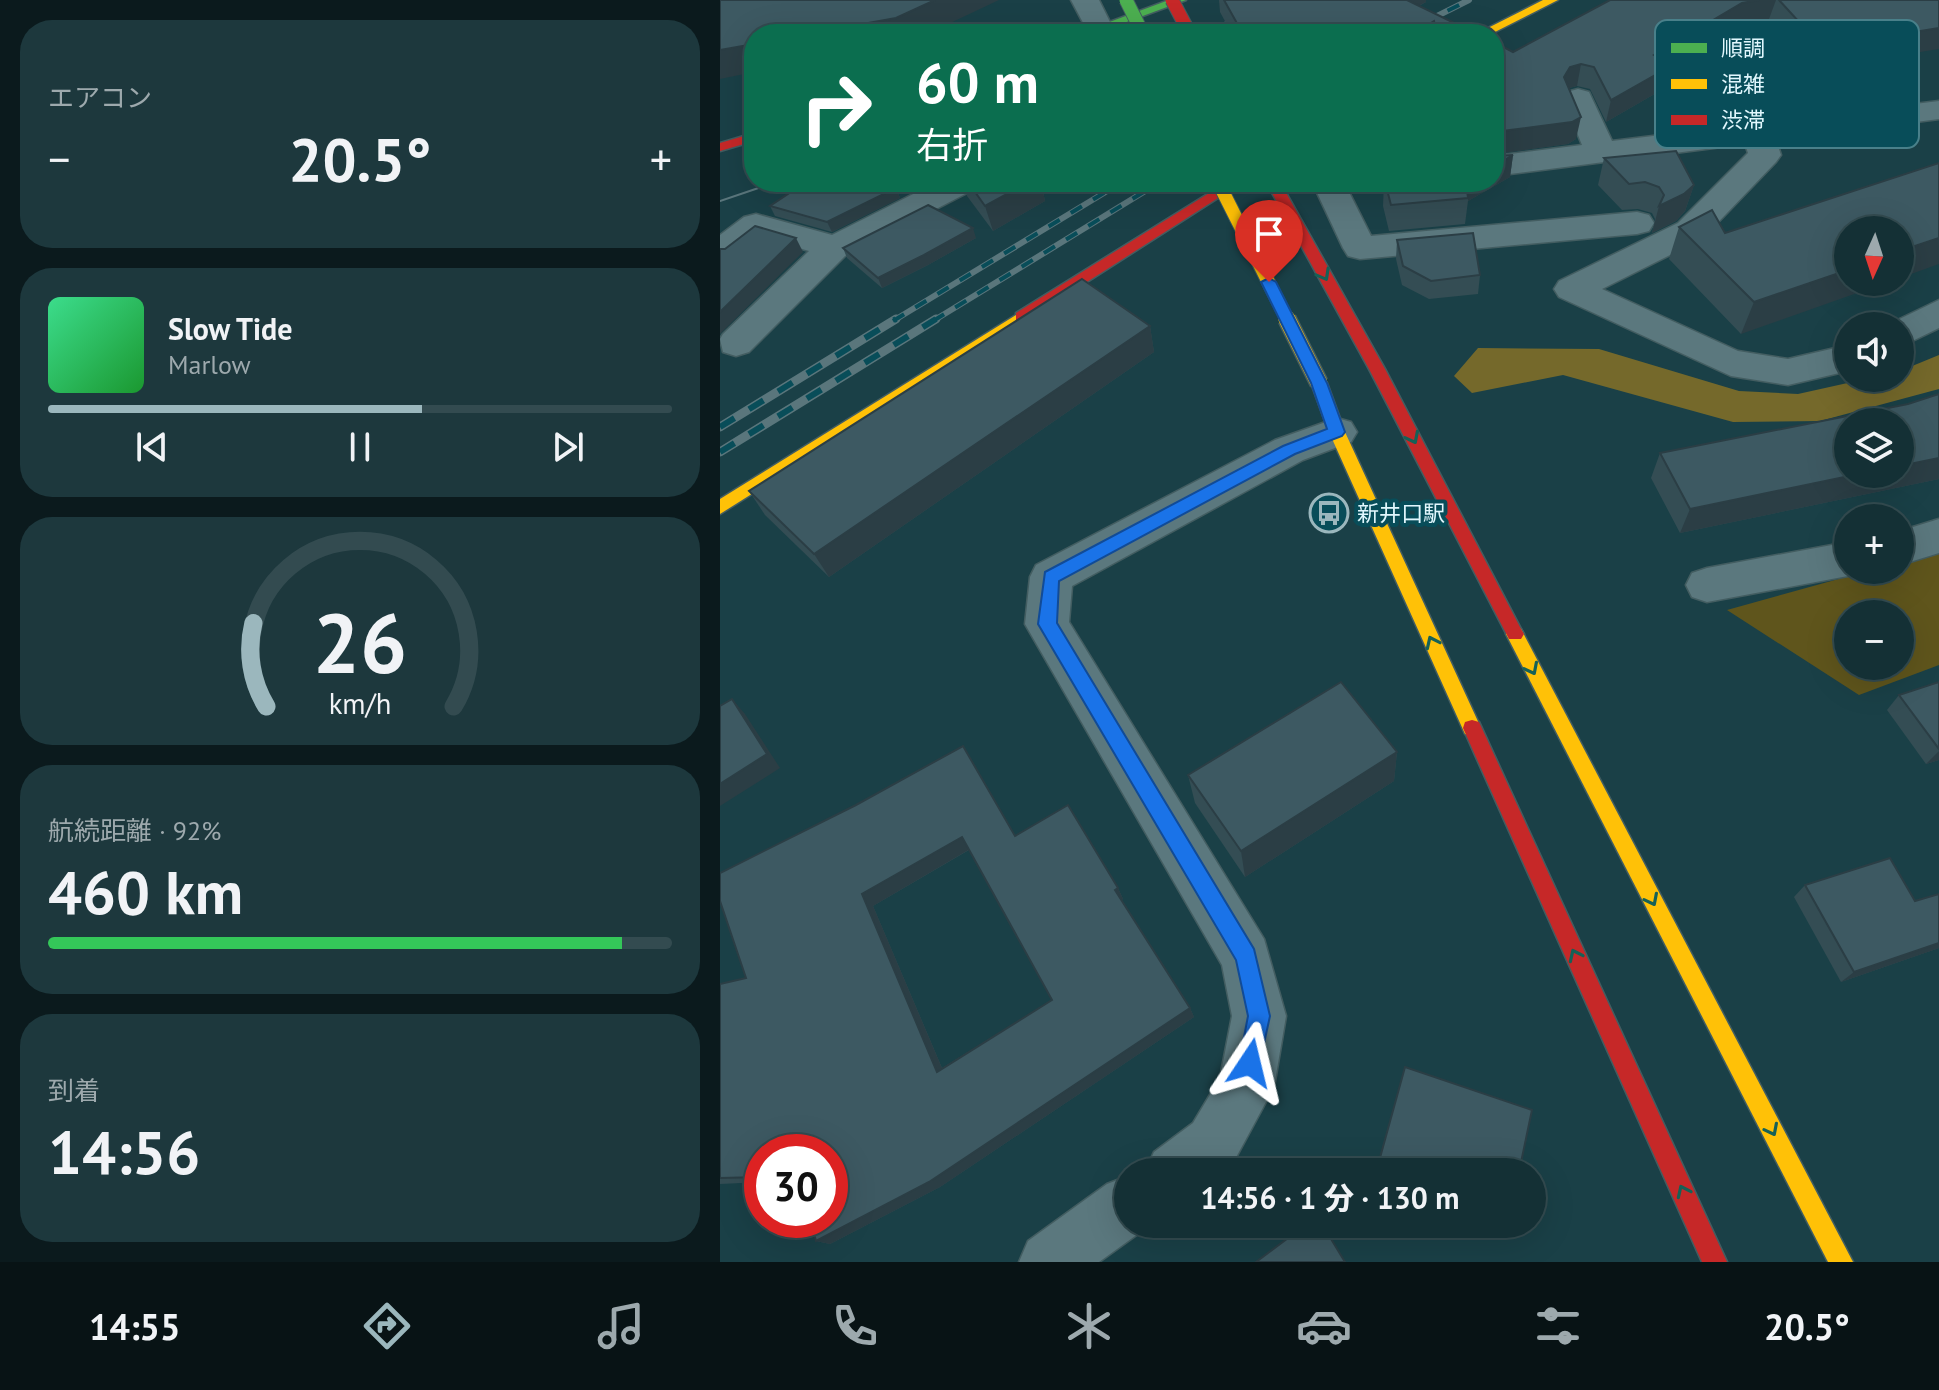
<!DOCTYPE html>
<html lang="ja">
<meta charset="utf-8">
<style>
body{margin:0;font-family:"PT Sans","Noto Sans JP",sans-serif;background:#1d383d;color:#f1f3f6;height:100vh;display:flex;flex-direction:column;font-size:30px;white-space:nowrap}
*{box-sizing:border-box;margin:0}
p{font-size:26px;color:#9da9ad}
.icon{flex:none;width:44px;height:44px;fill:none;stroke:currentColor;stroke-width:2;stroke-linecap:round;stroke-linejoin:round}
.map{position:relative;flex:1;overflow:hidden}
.panel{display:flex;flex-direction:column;gap:20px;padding:20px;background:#0b1a1d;width:720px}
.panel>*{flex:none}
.hud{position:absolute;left:24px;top:24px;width:760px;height:168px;border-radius:32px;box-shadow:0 8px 32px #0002,0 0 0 2px #334b50;background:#0b6e4f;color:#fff;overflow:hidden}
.needle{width:52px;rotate:183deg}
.tools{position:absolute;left:1114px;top:216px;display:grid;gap:16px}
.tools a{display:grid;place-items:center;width:80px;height:80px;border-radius:50%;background:#143035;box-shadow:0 8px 32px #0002,0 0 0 2px #334b50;font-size:40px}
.speed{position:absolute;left:24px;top:1134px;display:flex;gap:16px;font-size:40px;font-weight:700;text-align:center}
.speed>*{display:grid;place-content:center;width:104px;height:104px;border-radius:50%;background:#143035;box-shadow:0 8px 32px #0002,0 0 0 2px #334b50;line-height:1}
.speed .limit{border:12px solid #d22;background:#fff;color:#111}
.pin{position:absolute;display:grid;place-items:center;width:68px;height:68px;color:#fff;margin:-82px -34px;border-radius:50% 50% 50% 0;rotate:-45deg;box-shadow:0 0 8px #0007}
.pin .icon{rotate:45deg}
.me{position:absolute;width:88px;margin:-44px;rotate:10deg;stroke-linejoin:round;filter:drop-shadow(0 0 6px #0008)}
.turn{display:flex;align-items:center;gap:28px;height:168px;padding:0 40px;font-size:36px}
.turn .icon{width:104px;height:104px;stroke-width:2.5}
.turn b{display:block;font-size:56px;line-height:68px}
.big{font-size:60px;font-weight:800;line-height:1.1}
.panel .tile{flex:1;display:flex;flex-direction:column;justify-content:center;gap:12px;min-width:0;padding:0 28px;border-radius:32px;background:#1d383d}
.panel .dial{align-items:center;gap:0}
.dial svg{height:208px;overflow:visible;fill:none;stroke:#334b50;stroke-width:7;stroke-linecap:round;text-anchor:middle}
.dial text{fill:#f1f3f6;stroke:none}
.song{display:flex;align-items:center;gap:24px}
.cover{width:96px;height:96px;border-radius:12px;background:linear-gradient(135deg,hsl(150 70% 55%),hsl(130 70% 35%))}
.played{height:8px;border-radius:4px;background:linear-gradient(90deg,#9bb7bd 60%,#334b50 60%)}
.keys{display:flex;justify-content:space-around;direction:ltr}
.heat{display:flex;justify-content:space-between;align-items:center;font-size:44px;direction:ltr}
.charge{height:12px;border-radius:6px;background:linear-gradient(90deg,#34c759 92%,#334b50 0)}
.trip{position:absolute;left:394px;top:1158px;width:432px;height:80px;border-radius:40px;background:#143035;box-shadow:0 8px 32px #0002,0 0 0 2px #334b50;font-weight:800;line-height:80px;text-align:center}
.dock{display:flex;height:128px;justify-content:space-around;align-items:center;background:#081315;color:#9da9ad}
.dock .icon{width:56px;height:56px}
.dock .active{color:#9bb7bd}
.dock b{font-size:36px;color:#f1f3f6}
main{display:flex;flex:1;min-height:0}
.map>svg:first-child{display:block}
.green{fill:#5f551c;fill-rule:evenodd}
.forest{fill:#75692b}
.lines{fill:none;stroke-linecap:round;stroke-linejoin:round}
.street-casing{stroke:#435d61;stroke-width:3}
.fast-casing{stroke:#435d61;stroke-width:3}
.slow-casing{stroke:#435d61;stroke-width:3}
.jam-casing{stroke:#435d61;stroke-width:3}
.street{fill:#5b787e;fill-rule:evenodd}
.fast{fill:#4caf50;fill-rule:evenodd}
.slow{fill:#ffc107;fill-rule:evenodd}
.jam{fill:#c62828;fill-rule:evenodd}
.tram{stroke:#5a767c;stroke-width:2}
.rail-far1-casing{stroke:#5a767c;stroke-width:6}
.rail-casing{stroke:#5a767c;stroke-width:9}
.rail-far1{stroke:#084d59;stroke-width:4;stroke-dasharray:13;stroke-linecap:butt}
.rail{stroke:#084d59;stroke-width:6;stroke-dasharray:17;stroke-linecap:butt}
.fast-bridge-casing{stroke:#435d61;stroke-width:15;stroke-linecap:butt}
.slow-bridge-far1-casing{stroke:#435d61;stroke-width:15;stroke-linecap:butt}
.slow-bridge-casing{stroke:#435d61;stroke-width:20;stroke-linecap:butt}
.jam-bridge-casing{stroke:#435d61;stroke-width:15;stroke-linecap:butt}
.fast-bridge{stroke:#4caf50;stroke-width:13}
.slow-bridge-far1{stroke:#ffc107;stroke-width:13}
.slow-bridge{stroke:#ffc107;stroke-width:17}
.jam-bridge{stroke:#c62828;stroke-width:13}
.wall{fill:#344d54;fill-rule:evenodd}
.shaded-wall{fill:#2b3e45}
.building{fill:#3d5962;stroke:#2b3e45;stroke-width:2;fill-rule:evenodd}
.oneway{stroke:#166157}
.route{fill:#1a73e8;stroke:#114b97;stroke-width:2}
.labels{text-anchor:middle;stroke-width:8;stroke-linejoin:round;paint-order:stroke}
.poi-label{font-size:22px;fill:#e1f7fd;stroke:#084d59;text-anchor:start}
.key{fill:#084d59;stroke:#49808a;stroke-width:2}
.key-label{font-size:22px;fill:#e1f7fd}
</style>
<main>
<section class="panel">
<div class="tile"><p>エアコン</p>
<div class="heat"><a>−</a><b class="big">20.5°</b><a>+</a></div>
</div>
<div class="tile">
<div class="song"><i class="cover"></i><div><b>Slow Tide</b><p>Marlow</p></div></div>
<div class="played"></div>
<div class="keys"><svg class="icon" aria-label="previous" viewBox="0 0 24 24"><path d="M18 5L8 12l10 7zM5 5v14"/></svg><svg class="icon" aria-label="pause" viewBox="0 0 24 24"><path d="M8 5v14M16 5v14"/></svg><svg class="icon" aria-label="next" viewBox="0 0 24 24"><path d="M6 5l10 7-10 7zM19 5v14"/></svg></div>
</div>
<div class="tile dial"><svg viewBox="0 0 100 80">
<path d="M14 69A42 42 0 1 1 86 69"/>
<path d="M14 69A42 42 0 0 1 9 37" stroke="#9bb7bd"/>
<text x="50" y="56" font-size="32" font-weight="700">26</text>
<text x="50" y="72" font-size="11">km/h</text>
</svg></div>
<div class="tile"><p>航続距離 · 92%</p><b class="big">460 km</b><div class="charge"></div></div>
<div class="tile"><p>到着</p><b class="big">14:56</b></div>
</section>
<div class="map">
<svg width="1219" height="1262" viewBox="0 0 1219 1262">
<rect width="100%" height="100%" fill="#1a4047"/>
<path class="green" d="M 1219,551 L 1219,665 L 1139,695 L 1007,610 L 1151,570 L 1180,570 L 1180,562 ZM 1128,614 L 1180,614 L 1180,666 L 1128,666 Z"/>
<polygon class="forest" points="758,348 879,349 1019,391 1078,394 1150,378 1180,378 1180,371 1219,355 1219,389 1100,421 1013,422 843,375 752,393 734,376"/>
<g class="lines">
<defs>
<g id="street">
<polygon points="351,0 379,0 393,28 389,34 369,34"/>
<polygon points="858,89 869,92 892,141 1219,101 1219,119 1056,140 1061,155 1056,162 982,239 882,289 1018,351 1068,359 1128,345 1128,371 1068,385 1011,376 839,297 834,289 839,281 958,223 1028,153 1025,144 774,176 774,156 862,145 843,98 847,92"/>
<polygon points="217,182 251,182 253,185 249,192 125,256 29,352 16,356 3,352 0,339 3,334 89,251 42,237 12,260 0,263 0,235 24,217 36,214 112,235"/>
<polygon points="592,182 624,182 651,236 917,212 929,215 934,223 929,231 917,234 640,259 628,256 623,248"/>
<polygon points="1219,300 1219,328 1180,347 1180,326 1167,325"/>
<polygon points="617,418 631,422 637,432 631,442 583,460 352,586 349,622 544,939 566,1016 554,1087 513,1163 501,1172 425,1172 434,1152 473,1123 500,1078 512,1016 502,965 305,624 310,577 316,565 555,440"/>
<polygon points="1219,519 1219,553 1180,565 1180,531"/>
<polygon points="1128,542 1128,570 1143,570 1128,576 987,602 972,597 966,585 972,573 987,568"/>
<polygon points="408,1176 408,1224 429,1226 379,1262 299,1262 308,1241 387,1184"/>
</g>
<polygon id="fast" points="449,0 466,0 374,34 357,34"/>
<g id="slow">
<polygon points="823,0 838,0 771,34 756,34"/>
<polygon points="301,312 308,317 306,321 0,514 0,499"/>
<polygon points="599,377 607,383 625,432 761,728 759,734 752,736 745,734 609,432 591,383"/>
<polygon points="795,626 801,629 1133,1262 1108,1262 786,634 789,629"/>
</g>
<g id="jam">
<polygon points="34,133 34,141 0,151 0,143"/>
<polygon points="507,182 523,182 306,321 296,321 296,313"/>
<polygon points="546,182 560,182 665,369 801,629 804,634 801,639 789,639 649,369"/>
<polygon points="752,720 759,722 1007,1262 982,1262 743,728 745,722"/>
</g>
</defs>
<use href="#street" class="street-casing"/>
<use href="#fast" class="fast-casing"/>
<use href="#slow" class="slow-casing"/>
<use href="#jam" class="jam-casing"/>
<use href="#street" class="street"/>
<use href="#fast" class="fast"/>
<use href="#slow" class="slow"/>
<use href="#jam" class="jam"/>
<g class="tram">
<polyline points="471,34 573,0"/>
<polyline points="0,201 56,182"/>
</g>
<defs>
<g id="rail-far1">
<polyline points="681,34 749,0"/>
<polyline points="173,321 402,182"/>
<polyline points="213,321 440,182"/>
</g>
<g id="rail">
<polyline points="0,427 176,319"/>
<polyline points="0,452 216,319"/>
</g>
</defs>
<use href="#rail-far1" class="rail-far1-casing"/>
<use href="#rail" class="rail-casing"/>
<use href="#rail-far1" class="rail-far1"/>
<use href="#rail" class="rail"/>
<defs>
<polyline id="fast-bridge" points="406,0 423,34"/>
<polyline id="slow-bridge-far1" points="498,182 568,321"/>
<polyline id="slow-bridge" points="567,319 599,383"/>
<polyline id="jam-bridge" points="452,0 470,34"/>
</defs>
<use href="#fast-bridge" class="fast-bridge-casing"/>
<use href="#slow-bridge-far1" class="slow-bridge-far1-casing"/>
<use href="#slow-bridge" class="slow-bridge-casing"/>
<use href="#jam-bridge" class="jam-bridge-casing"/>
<use href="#fast-bridge" class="fast-bridge"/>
<use href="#slow-bridge-far1" class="slow-bridge-far1"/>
<use href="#slow-bridge" class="slow-bridge"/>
<use href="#jam-bridge" class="jam-bridge"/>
</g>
<g class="wall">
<polygon points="499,0 706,0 706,2 699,6 757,34 512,34 500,12"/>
<polygon points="890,0 1219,0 1094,69 1049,19 1015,25 949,65 945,88 886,122 870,89 857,86 849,88 856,139 848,144 775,154 775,156 793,155 790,177 748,201 745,224 669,231 663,206 664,182 774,182 774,42 793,52"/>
<polygon points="884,158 974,185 965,211 956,221 932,233 935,219 932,213 918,209 902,210 878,185"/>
<polygon points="1219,163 1021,334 949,259 959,227 1005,233"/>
<polygon points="243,182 336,182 322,187 325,201 273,231 247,196"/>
<polygon points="176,188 180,198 112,232 55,216 50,206"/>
<polygon points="256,238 208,265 162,288 127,258 123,248"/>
<polygon points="677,240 760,275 758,294 709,299 682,285 676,259"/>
<polygon points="430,326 434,352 109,577 45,515 29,491"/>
<polygon points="1219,394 1219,479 960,533 931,478 940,453 1188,404"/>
<polygon points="1219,682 1219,760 1206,764 1167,710 1179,695"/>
<polygon points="677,752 674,781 525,877 475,803 468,775"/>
<path d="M 295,836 L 398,888 L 403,899 L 401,900 L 470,1008 L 474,1017 L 220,1187 L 110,1244 L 96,1241 L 110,1152 L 42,1152 L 42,1182 L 0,1184 L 0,984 L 26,978 L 0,901 ZM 249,850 L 332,1000 L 222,1068 L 153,906 Z"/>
<polygon points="1085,885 1195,901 1219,948 1121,982 1074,897"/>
<polygon points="685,1067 799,1172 661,1172 656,1170"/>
</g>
<g class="shaded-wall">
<polygon points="215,0 279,0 207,34 87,34"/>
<polygon points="676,0 706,0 706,2 676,17"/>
<polygon points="1039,0 1056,0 1049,19 1015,25 928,77 934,55 1022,3"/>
<polygon points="714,21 713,34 693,34"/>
<polygon points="1219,28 1219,49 1094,69 1102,47"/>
<polygon points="34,44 34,72 0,79 0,50"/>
<polygon points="861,64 857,86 846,89 844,77 850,67"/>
<polygon points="951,66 945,88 886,122 891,100"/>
<polygon points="861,117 856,139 848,144 774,154 775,132"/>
<polygon points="793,155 790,177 748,201 748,198 745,198 746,182 774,182 774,166"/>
<polygon points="309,182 336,182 322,187 325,201 273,231 265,206"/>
<polygon points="974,185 965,211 956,221 932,233 939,206"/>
<polygon points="176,188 180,198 112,232 107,222"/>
<polygon points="253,228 256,238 208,265 162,288 158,278"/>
<polygon points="76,238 83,252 0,334 0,312"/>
<polygon points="1219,238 1219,264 1180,278 1180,251"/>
<polygon points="1128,270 1128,282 1168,282 1021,334 1034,302"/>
<polygon points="430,326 434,352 109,577 94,554"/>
<polygon points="1219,458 1219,479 960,533 970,509 1139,474 1180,474 1180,466"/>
<polygon points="12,699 25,714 60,768 0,806 0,784"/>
<polygon points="1219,751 1219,760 1206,764"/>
<polygon points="677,752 674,781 525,877 521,851"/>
<polygon points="242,837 250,849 153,906 227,1080 217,1072 142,894"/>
<polygon points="398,888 403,899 400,901 395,890"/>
<polygon points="1219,943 1219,948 1121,982 1134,972"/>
<polygon points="470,1008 474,1017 220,1187 110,1244 96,1241"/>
</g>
<g class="building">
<polygon points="0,0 215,0 176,18 87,34 34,34 34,44 0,50"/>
<polygon points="504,0 687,0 757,34 717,34 714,21 693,34 523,34"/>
<polygon points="890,0 1039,0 1022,3 934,55 951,66 891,100 874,67 861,64 850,67 844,77 861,117 852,122 775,132 775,156 793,155 774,166 774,42 793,52"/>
<polygon points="1059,0 1219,0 1219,28 1102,47"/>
<polygon points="956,151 974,185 964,194 939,206 944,195 939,187 925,182 909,184 884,158"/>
<polygon points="1219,163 1219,238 1180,251 1180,230 1128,230 1128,270 1034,302 959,227 992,210 1005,233"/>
<polygon points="86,182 165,182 176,188 107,222 50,206"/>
<polygon points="248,182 309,182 265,206"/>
<polygon points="665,182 746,182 748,198 671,205"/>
<polygon points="208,205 253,228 204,255 158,278 123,248"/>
<polygon points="35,226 76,238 0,312 0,249 5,249"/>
<polygon points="753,233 760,275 711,281 683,266 677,240"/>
<polygon points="362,279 430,326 94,554 29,491"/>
<polygon points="1219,394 1219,458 1180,466 1180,422 1128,422 1128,474 1139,474 970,509 940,453 1188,404"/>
<polygon points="621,682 677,752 521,851 468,775"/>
<polygon points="1219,682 1219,749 1179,695"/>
<polygon points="12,699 47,754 0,784 0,706"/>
<path d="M 243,746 L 295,836 L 348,805 L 398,888 L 395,890 L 470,1008 L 209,1182 L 96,1241 L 90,1220 L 110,1220 L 110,1152 L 42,1152 L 42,1177 L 0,1178 L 0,984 L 26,978 L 0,901 L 0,873 L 136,805 ZM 242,837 L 332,1000 L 217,1072 L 142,894 Z"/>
<polygon points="1170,858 1195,901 1219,894 1219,943 1134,972 1085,885"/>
<polygon points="685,1067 812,1110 799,1172 679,1172 658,1165"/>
<polygon points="587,1224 602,1224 625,1262 536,1262"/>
</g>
<defs><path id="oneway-chevron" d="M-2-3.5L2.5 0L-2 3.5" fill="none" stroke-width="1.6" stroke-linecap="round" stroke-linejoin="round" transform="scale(2)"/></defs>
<g class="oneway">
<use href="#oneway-chevron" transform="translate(604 275) rotate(61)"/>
<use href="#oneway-chevron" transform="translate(693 438) rotate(63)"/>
<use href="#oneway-chevron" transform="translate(712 642) rotate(-115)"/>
<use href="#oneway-chevron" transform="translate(812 669) rotate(63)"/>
<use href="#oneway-chevron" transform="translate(932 900) rotate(63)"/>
<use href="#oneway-chevron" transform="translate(855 955) rotate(-115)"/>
<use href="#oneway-chevron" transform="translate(1052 1130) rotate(63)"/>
<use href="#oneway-chevron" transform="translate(963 1191) rotate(-115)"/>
</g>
<polygon class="route" points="549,278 556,282 607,383 625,432 622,436 575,454 339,581 337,623 534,949 550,1016 538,1071 530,1075 522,1071 519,1063 528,1016 516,960 318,624 325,572 563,446 607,429 591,383 541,282"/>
<defs>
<symbol id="bus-ring" viewBox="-11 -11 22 22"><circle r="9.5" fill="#084d59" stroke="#9bb7bd" stroke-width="1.5"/><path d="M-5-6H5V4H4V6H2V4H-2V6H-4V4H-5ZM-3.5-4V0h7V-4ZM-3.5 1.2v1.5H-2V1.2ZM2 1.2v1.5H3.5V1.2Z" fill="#9bb7bd"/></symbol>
</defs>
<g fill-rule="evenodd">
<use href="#bus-ring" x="587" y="491" width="44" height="44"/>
</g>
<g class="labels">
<g class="poi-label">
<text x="637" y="521">新井口駅</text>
</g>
</g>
<rect x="935" y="20" width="264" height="128" rx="12" class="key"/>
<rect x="951" y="43" width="36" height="10" fill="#4caf50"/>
<rect x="951" y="79" width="36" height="10" fill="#ffc107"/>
<rect x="951" y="115" width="36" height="10" fill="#c62828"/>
<g class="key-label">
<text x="1001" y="56">順調</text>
<text x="1001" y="92">混雑</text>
<text x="1001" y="128">渋滞</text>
</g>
</svg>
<div class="tools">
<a><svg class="needle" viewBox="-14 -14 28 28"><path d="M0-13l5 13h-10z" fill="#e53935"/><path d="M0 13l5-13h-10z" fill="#9da9ad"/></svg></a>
<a><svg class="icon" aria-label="sound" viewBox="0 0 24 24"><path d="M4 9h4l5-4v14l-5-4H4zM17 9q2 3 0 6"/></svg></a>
<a><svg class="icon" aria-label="layers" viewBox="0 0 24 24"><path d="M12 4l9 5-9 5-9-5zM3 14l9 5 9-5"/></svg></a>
<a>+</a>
<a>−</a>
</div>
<div class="speed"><div class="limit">30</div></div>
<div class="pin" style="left:549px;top:282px;background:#d93025"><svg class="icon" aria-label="arrive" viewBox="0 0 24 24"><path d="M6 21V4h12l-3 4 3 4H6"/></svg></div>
<svg class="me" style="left:530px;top:1063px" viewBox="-20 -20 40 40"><path d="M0-17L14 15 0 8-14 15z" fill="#1a73e8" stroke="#fff" stroke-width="4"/></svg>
<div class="trip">14:56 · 1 分 · 130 m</div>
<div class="hud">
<div class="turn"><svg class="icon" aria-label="right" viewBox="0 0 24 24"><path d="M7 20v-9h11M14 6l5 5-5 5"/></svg><div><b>60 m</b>右折</div></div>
</div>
</div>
</main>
<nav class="dock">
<b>14:55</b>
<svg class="icon active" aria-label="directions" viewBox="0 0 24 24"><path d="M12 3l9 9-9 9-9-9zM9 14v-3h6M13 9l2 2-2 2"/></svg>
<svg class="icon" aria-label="music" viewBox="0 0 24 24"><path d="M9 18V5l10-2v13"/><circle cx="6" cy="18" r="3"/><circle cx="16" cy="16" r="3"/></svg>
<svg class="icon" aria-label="phone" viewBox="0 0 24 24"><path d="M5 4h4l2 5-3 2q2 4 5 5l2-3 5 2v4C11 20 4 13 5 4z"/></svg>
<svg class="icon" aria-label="climate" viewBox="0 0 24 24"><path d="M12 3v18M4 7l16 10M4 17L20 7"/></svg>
<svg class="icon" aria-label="car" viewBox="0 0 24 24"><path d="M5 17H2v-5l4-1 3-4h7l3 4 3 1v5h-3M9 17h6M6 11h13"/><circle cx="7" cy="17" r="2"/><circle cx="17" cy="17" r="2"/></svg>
<svg class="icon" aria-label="filters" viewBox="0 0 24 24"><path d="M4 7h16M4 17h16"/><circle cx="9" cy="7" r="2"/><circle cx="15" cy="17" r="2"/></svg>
<b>20.5°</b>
</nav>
